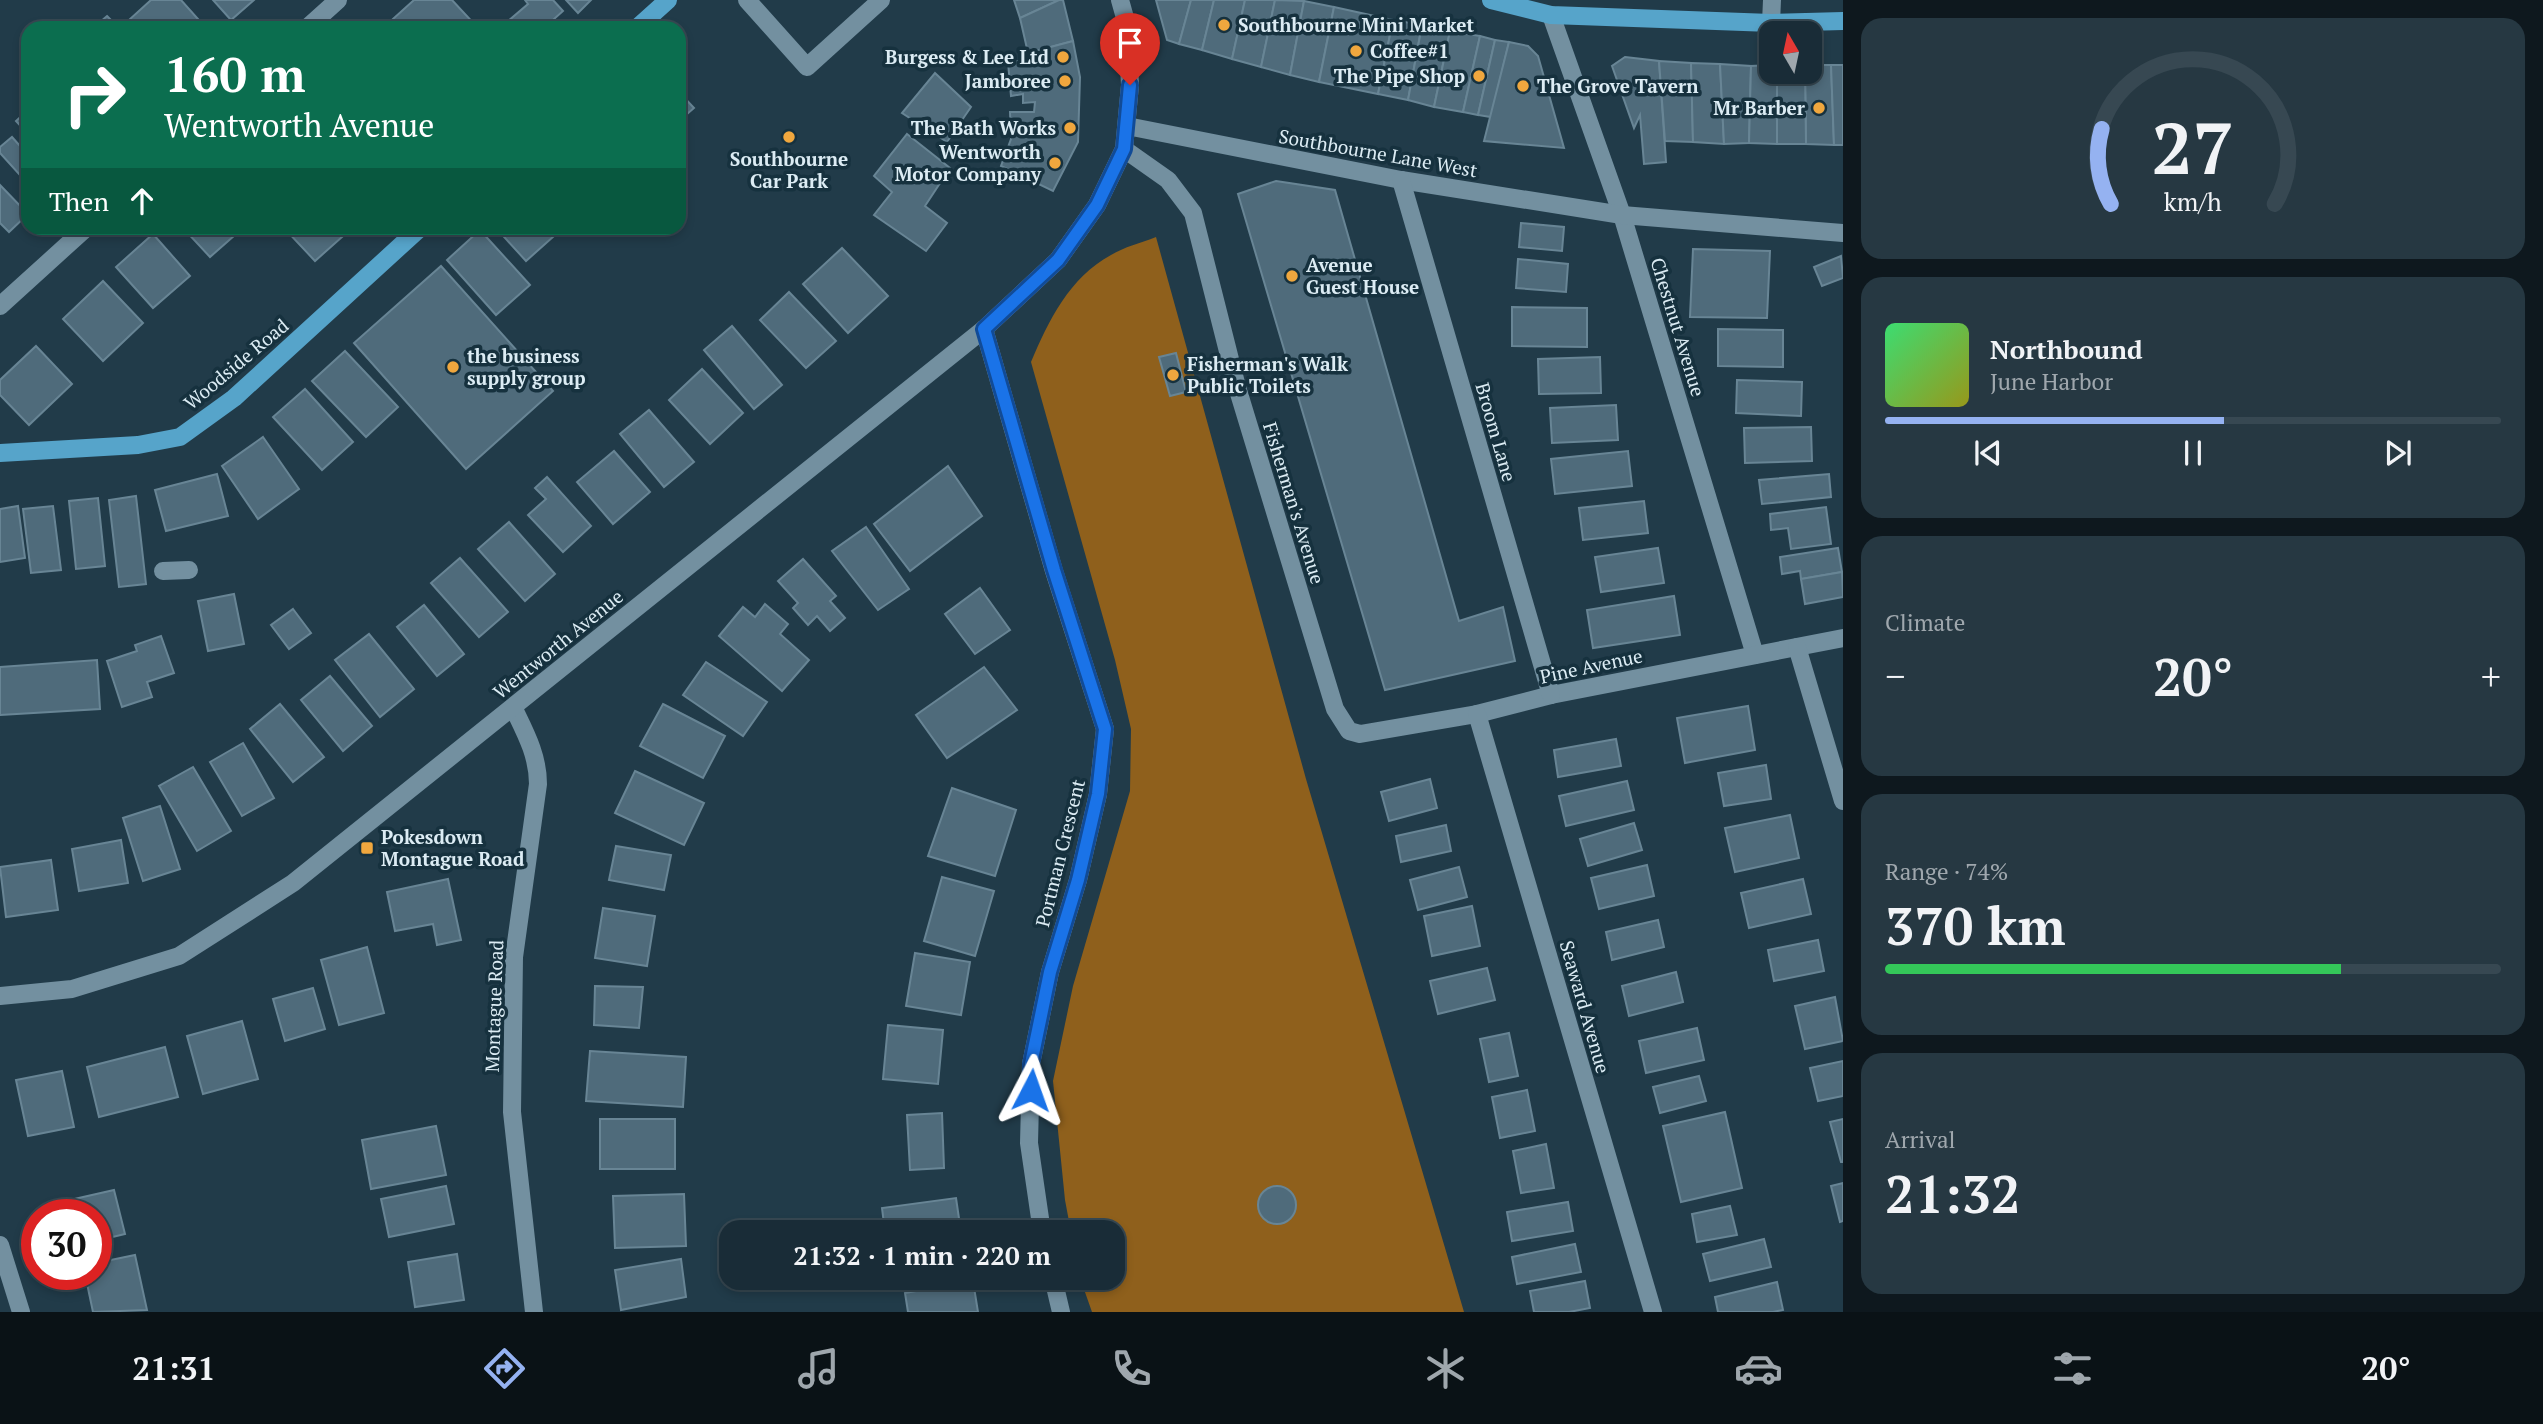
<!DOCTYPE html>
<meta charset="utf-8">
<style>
body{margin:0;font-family:"PT Serif",serif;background:#263842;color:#f1f3f6;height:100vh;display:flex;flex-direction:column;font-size:26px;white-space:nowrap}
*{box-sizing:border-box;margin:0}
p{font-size:23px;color:#9fa7ad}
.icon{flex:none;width:38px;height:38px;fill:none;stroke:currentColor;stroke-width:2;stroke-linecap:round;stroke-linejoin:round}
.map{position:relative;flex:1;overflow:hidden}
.details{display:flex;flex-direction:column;gap:18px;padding:18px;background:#0e181e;width:700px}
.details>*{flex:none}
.top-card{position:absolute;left:21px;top:21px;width:665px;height:214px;border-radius:21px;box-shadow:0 4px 10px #0003,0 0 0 2px #374852;background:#0b6e4f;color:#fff;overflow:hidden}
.needle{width:46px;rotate:351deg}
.tools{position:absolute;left:1759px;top:21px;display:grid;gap:14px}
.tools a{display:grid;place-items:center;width:63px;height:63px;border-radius:14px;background:#192c37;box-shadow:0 4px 10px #0003,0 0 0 2px #374852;font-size:35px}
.speed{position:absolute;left:21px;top:1199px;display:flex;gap:14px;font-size:35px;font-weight:700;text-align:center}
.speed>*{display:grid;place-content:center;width:91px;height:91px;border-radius:50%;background:#192c37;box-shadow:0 4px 10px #0003,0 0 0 2px #374852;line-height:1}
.speed .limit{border:10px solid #d22;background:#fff;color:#111}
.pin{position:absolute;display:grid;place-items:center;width:60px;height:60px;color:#fff;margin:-72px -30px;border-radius:50% 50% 50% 0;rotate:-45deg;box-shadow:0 0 7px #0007}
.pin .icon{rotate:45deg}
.me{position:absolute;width:77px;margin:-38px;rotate:4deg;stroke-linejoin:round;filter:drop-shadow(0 0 5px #0008)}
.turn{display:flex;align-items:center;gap:24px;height:147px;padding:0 28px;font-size:32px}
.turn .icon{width:91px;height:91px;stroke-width:2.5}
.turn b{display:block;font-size:49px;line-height:60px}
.then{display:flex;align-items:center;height:66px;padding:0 28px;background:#0003;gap:14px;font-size:26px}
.big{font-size:52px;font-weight:600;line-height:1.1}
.details .card{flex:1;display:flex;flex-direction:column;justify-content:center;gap:10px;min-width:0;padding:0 24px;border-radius:21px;background:#263842}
.details .dial{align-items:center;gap:0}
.dial svg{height:182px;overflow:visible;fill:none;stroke:#374852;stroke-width:7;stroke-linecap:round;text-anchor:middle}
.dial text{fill:#f1f3f6;stroke:none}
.song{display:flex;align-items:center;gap:21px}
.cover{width:84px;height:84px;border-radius:10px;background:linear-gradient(135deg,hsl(140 70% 55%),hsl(60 70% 35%))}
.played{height:7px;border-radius:4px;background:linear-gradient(90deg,#95b2f1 55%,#374852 55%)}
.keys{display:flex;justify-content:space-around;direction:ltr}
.heat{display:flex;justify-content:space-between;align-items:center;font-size:38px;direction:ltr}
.charge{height:10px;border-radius:5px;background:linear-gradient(90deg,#34c759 74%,#374852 0)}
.trip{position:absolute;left:719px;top:1220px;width:406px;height:70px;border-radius:21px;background:#192c37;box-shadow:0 4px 10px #0003,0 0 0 2px #374852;font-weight:600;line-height:70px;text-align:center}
.tab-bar{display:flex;height:112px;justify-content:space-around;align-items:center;background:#0a1216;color:#9fa7ad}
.tab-bar .icon{width:49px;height:49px}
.tab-bar .current{color:#95b2f1}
.tab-bar b{font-size:32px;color:#f1f3f6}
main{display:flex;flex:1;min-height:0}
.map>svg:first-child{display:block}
.forest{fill:#8f601c}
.building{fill:#4f6b7b;stroke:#688595;stroke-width:2}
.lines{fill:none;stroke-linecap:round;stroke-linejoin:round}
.minor{stroke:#7390a0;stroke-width:18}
.major{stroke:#56a4ca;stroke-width:18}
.route-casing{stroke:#114b97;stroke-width:18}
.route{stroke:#1a73e8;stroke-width:12}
.poi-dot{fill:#f0a73e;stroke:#16313e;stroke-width:2.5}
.labels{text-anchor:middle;stroke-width:7;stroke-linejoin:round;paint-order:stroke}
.poi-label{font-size:19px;font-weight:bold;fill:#dcecf4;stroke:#16313e;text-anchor:start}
.street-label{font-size:19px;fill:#dcecf4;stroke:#16313e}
</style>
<main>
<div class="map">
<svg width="1843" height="1312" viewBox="0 0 1843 1312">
<rect width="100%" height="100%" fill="#213b49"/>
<path class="forest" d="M 1156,237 L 1306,779 L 1464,1312 L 1092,1312 L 1080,1278 L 1113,1278 L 1113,1232 L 1071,1232 L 1065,1200 L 1053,1081 L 1073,986 L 1130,791 L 1131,729 L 1115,660 L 1031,362 C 1049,320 1069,278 1111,255 C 1124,247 1141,243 1156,237 Z"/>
<g class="building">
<polygon points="151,0 181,0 206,28 137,28 129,20"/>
<polygon points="213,0 254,0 231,20"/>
<polygon points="414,0 452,0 478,28 383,28"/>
<polygon points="525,0 553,0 563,11 544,28 500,28 528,4"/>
<polygon points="566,0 591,0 578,13"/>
<polygon points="1014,0 1059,0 1020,18"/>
<polygon points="1059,0 1063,0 1073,41 1028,53 1020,18"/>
<polygon points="1156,0 1191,0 1179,44 1167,40"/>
<polygon points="1191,0 1214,0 1202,50 1179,44"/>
<polygon points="1214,0 1245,0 1232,59 1202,50"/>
<polygon points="1245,0 1275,0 1261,67 1232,59"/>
<polygon points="1275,0 1304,1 1290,75 1261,67"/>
<polygon points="1304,1 1334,7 1319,82 1290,75"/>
<polygon points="1334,7 1393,20 1378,94 1319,82"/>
<polygon points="107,16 119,28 93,28"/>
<polygon points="1393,20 1422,25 1408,100 1378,94"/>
<polygon points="1422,25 1450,31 1434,107 1408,100"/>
<polygon points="1450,31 1480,36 1463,112 1434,107"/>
<polygon points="1480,36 1495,40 1478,115 1463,112"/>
<polygon points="1495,40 1509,42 1491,117 1478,115"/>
<polygon points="1073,41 1080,77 1078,142 1053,191 1001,166 1011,139 1010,112 1034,112 1035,102 1023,103 1023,94 1011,96 1008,62 1023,61 1028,53"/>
<polygon points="1509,42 1528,46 1538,56 1564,148 1484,141"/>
<polygon points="1625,57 1659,61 1666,162 1644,164 1640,115 1634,128 1612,66"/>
<polygon points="1659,61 1691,63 1693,142 1665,141"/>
<polygon points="1691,63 1720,64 1724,144 1693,142"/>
<polygon points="1720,64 1751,66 1749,143 1724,144"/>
<polygon points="1771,65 1771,72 1777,72 1777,144 1749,143 1751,66"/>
<polygon points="1810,65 1831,65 1834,145 1806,144 1805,72 1810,72"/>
<polygon points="1831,65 1843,65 1843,145 1834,145"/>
<polygon points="1777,72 1805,72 1806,144 1777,144"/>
<polygon points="935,73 971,107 947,142 902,113"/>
<polygon points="679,92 694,108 679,121"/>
<polygon points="28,110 28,134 16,121"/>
<polygon points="907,134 950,168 925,206 947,223 926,251 874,215 892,192 874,176"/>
<polygon points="12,137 28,155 28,184 0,153 0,147"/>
<polygon points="1276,181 1335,190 1459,621 1503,607 1515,661 1385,690 1238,194"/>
<polygon points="0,185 28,214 9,232 0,223"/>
<polygon points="1521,223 1564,227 1562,251 1519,247"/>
<polygon points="183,228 243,228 210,257"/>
<polygon points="284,228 349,228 351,229 315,261"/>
<polygon points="496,228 563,228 526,261"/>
<polygon points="480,230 530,285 496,315 447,260"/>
<polygon points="153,234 190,276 153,308 116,267"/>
<polygon points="842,248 888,296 848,333 803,284"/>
<polygon points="1693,249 1770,251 1767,318 1690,317"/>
<polygon points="1841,256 1843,278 1822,286 1814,267"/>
<polygon points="1518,259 1568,264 1566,292 1516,288"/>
<polygon points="441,266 553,391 466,469 354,343"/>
<polygon points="103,281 143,323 103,361 63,319"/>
<polygon points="789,292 836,341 806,368 760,320"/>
<polygon points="1512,307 1587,308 1587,347 1512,346"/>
<polygon points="732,326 782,385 754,409 704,350"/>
<polygon points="1718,329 1783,330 1783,367 1718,366"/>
<polygon points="36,346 72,384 29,425 0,395 0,380"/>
<polygon points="345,351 398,407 366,437 312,381"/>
<polygon points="1176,353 1186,392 1170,396 1159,357"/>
<polygon points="1600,357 1601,393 1539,394 1538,359"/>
<polygon points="702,369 743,413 710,444 669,400"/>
<polygon points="1737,380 1802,382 1801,416 1736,413"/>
<polygon points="305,389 353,442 322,470 273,417"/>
<polygon points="1616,405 1618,440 1552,443 1550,408"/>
<polygon points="649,410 694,462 664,487 620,434"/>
<polygon points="1811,427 1812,461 1745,463 1744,428"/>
<polygon points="263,437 299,489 258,519 222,466"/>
<polygon points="614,451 650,492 613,524 577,482"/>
<polygon points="1628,451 1632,486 1555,494 1551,459"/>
<polygon points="948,466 982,516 910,571 874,524"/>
<polygon points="217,474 228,516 166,531 155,490"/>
<polygon points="1829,474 1831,497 1762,504 1759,480"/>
<polygon points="547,477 591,526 563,552 528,515 546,499 535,488"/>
<polygon points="136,496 146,584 119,587 109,500"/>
<polygon points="98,498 105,566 76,569 69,501"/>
<polygon points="1644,501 1648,533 1583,540 1579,508"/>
<polygon points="18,506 25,558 0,562 0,509"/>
<polygon points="53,506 61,570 31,573 23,509"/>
<polygon points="1826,507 1831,544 1791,549 1788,528 1771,530 1770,514"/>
<polygon points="509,522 555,574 525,601 478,549"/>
<polygon points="866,527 909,589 878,610 832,551"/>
<polygon points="1658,548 1664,583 1601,592 1595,557"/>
<polygon points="1838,548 1842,572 1801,579 1800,571 1782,574 1780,557"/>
<polygon points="460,558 508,612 479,637 431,583"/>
<polygon points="803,559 836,596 830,601 845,618 830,631 817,616 808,625 793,608 798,603 778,581"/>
<polygon points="1842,572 1843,597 1805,604 1801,579"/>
<polygon points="980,588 1010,630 975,654 945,614"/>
<polygon points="234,594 244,644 208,651 198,601"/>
<polygon points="1674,596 1680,635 1593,648 1587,610"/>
<polygon points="765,604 788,624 780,634 809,660 782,691 719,636 743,607 755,617"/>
<polygon points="424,605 464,654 437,676 397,627"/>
<polygon points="293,609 311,633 289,649 271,625"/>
<polygon points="369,634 414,689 380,717 335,660"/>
<polygon points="161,636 174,673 147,682 152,697 122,707 107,661 137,651 135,645"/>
<polygon points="97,660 100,709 0,715 0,667"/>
<polygon points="706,662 767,702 743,736 683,695"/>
<polygon points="984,667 1017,710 947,758 916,715"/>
<polygon points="330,676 372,726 343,751 301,700"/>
<polygon points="280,704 324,757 293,782 250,729"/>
<polygon points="663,704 725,736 703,778 640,746"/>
<polygon points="1748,706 1755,750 1685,763 1677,718"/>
<polygon points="1616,739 1621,766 1558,777 1554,750"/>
<polygon points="243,743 274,798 242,816 210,762"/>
<polygon points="1766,765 1771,799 1724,806 1718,773"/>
<polygon points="193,767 231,831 197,851 159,786"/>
<polygon points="635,771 704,803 684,845 615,813"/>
<polygon points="1430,779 1437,808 1389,821 1381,792"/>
<polygon points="1627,781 1634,810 1566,826 1559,796"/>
<polygon points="952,788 1016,810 995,876 928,856"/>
<polygon points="160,806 180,869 143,881 123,818"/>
<polygon points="1790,815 1799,858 1735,872 1725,828"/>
<polygon points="1634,823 1642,850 1588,866 1580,839"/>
<polygon points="1446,825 1451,851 1401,862 1396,836"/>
<polygon points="121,840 128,883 79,891 72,849"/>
<polygon points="616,846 671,855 664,890 609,880"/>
<polygon points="51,860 58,910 6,917 0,867"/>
<polygon points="1647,865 1654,896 1599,909 1591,878"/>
<polygon points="1459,867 1467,897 1418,910 1410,880"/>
<polygon points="942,877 994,891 975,956 924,941"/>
<polygon points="448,879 461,940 437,945 433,924 395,931 387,892"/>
<polygon points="1803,879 1811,914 1749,928 1741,893"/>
<polygon points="1472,906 1480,946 1432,956 1424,916"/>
<polygon points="603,908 655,916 647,966 595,958"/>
<polygon points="1658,920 1664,947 1612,960 1606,932"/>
<polygon points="1818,940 1824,971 1774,981 1768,950"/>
<polygon points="367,947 384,1013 339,1025 321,960"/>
<polygon points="915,953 970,962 961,1015 906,1006"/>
<polygon points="1487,968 1495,1000 1438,1014 1430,981"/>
<polygon points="1676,972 1683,1002 1629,1016 1622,986"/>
<polygon points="595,986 643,987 639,1028 594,1025"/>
<polygon points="313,988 325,1029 285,1041 273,999"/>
<polygon points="1835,997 1843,1041 1805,1049 1795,1006"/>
<polygon points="242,1021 258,1079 203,1094 187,1036"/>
<polygon points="888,1025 943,1030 938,1084 883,1079"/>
<polygon points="1697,1028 1704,1060 1646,1073 1639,1041"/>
<polygon points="1509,1033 1518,1076 1489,1082 1480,1039"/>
<polygon points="165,1047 178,1097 99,1117 87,1067"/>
<polygon points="590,1051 686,1057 683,1107 586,1101"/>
<polygon points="1843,1061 1843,1096 1818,1101 1810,1068"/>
<polygon points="62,1071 74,1127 28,1136 16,1080"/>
<polygon points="1699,1076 1706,1101 1660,1113 1653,1087"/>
<polygon points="1527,1090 1535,1131 1500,1138 1492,1097"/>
<polygon points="1725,1112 1742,1188 1681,1202 1663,1126"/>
<polygon points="942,1113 944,1168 910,1170 907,1115"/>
<rect x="600" y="1119" width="75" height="50"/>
<polygon points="1843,1119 1843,1162 1841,1162 1830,1122"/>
<polygon points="436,1126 446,1175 371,1189 362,1140"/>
<polygon points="1546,1144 1554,1188 1521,1193 1513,1151"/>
<polygon points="1843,1183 1843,1221 1840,1222 1831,1186"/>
<polygon points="446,1186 454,1224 389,1237 381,1199"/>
<circle cx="1277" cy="1205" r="19"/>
<polygon points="114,1190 125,1234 96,1241 96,1214 64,1214 61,1202"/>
<polygon points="684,1194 686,1246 615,1248 613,1196"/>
<polygon points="956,1198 961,1232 885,1232 882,1208"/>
<polygon points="1568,1202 1573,1231 1512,1241 1507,1212"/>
<polygon points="1730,1206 1737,1235 1697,1242 1692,1214"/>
<polygon points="1764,1239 1771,1267 1710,1281 1703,1254"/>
<polygon points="1575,1244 1581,1272 1517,1284 1512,1257"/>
<polygon points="457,1254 464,1300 415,1307 408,1262"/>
<polygon points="135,1255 147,1310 93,1312 85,1274 96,1274 96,1263"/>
<polygon points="681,1259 686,1297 621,1310 615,1270"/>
<polygon points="973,1281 978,1312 908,1312 905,1293"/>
<polygon points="1585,1281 1590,1308 1569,1312 1534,1312 1530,1291"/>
<polygon points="1777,1282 1783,1310 1773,1312 1718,1312 1715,1297"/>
</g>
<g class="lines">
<g class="minor">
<polyline points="747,0 807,67 881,0"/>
<polyline points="1551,15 1622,215 1755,655"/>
<polyline points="1771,23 1772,0"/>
<polyline points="307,28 338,0"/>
<polyline points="1127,126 1401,180 1622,215 1843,233"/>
<polyline points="1124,149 1168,180 1193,213 1237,387 1335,709 1349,731 1360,734 1477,714 1551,695 1843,638"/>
<polyline points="1401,180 1551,695"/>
<polyline points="0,306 86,228"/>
<polyline points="984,329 1054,571 1105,729 1098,794 1078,880 1050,972 1031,1064 1029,1143 1042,1232"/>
<polyline points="163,571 189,570"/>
<polyline points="1797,647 1843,801"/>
<path d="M 513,707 C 525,732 538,755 538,784 L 514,957 L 512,1112 L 534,1312"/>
<polyline points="1477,714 1653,1312"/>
<polyline points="0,996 72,989 179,956 293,883 984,329 1058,260 1097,205 1124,149 1130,85 1127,25 1120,0"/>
<polyline points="0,1245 21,1312"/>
<polyline points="1053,1278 1061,1312"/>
</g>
<g class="major">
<polyline points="1491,0 1551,15 1771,23 1843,21"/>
<polyline points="637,28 668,0"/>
<polyline points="0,453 138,445 180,437 234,398 420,228"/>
</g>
</g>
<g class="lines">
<defs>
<polyline id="route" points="1031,1090 1031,1064 1050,972 1078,880 1098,794 1105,729 1054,570 984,329 1058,260 1097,205 1124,149 1130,85"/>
</defs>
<use href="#route" class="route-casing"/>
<use href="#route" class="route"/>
</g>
<g class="poi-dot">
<circle cx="1224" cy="25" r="7"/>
<circle cx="1356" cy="51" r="7"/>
<circle cx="1063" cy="57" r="7"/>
<circle cx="1479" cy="76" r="7"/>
<circle cx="1065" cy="81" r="7"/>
<circle cx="1523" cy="86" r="7"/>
<circle cx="1819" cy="108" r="7"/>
<circle cx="1070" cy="128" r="7"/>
<circle cx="789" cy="137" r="7"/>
<circle cx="1055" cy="163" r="7"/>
<circle cx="1292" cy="276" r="7"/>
<circle cx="453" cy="367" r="7"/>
<circle cx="1173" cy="375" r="7"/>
<rect x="360" y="841" width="14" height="14" rx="3.5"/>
</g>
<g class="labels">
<g class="poi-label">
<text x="1238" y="32">Southbourne Mini Market</text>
<text x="1370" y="58">Coffee#1</text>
<text x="1049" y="64" text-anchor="end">Burgess &amp; Lee Ltd</text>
<text x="1465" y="83" text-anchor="end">The Pipe Shop</text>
<text x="1051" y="88" text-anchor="end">Jamboree</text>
<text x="1537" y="93">The Grove Tavern</text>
<text x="1805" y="115" text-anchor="end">Mr Barber</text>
<text x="1056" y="135" text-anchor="end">The Bath Works</text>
<text x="1041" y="159" text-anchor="end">Wentworth<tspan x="1041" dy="22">Motor Company</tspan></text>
<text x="789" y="166" text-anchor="middle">Southbourne<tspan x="789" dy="22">Car Park</tspan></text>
<text x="1306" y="272">Avenue<tspan x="1306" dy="22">Guest House</tspan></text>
<text x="467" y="363">the business<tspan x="467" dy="22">supply group</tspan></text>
<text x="1187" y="371">Fisherman's Walk<tspan x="1187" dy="22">Public Toilets</tspan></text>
<text x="381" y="844">Pokesdown<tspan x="381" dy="22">Montague Road</tspan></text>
</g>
<g class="street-label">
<text transform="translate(1378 153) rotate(10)" y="7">Southbourne Lane West</text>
<text transform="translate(1678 327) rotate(73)" y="7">Chestnut Avenue</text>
<text transform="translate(236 364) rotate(-40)" y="7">Woodside Road</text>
<text transform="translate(1496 432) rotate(74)" y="7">Broom Lane</text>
<text transform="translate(1294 503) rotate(73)" y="7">Fisherman's Avenue</text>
<text transform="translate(558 644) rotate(-39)" y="7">Wentworth Avenue</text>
<text transform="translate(1591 666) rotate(-12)" y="7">Pine Avenue</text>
<text transform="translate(1060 853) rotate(-76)" y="7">Portman Crescent</text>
<text transform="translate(494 1006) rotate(-88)" y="7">Montague Road</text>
<text transform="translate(1585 1007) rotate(74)" y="7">Seaward Avenue</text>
</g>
</g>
</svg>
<div class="tools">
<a><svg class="needle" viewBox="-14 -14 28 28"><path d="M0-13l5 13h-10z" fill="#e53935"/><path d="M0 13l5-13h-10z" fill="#9fa7ad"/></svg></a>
</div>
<div class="speed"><div class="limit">30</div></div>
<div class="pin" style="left:1130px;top:85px;background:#d93025"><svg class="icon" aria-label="arrive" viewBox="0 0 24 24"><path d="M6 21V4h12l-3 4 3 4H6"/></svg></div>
<svg class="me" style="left:1031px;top:1090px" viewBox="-20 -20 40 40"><path d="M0-17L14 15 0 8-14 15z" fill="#1a73e8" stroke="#fff" stroke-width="4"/></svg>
<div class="trip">21:32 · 1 min · 220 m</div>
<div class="top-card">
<div class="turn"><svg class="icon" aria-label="right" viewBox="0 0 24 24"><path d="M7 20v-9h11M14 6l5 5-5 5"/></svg><div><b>160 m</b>Wentworth Avenue</div></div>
<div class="then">Then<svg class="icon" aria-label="ahead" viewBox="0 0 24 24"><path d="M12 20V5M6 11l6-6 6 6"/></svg></div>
</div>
</div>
<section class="details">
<div class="card dial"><svg viewBox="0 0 100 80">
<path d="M14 69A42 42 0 1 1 86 69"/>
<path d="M14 69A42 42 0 0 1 10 36" stroke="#95b2f1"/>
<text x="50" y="56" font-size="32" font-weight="700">27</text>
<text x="50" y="72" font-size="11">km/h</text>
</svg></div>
<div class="card">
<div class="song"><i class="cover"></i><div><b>Northbound</b><p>June Harbor</p></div></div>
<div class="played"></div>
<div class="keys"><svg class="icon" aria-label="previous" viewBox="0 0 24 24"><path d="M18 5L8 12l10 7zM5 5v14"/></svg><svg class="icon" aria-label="pause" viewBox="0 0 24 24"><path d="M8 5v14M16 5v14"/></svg><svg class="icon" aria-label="next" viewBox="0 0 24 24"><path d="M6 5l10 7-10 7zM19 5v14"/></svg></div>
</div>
<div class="card"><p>Climate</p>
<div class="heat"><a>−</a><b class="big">20°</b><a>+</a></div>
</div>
<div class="card"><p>Range · 74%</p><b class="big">370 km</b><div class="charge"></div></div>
<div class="card"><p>Arrival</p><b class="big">21:32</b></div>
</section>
</main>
<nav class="tab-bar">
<b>21:31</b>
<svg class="icon current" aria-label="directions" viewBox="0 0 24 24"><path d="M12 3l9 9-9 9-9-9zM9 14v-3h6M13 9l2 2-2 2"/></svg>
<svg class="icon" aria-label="music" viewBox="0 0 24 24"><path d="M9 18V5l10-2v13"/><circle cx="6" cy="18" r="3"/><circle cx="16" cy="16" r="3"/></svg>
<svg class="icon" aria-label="phone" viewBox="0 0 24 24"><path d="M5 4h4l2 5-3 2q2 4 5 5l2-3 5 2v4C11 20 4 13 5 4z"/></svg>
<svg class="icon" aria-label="climate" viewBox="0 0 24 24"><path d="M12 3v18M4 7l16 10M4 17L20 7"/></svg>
<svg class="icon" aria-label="car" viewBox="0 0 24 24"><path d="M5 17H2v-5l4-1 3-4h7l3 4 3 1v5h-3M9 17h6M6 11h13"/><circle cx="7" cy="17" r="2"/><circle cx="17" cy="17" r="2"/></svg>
<svg class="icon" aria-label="filters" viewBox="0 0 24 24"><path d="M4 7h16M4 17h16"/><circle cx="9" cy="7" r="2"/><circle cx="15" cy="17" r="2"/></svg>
<b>20°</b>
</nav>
